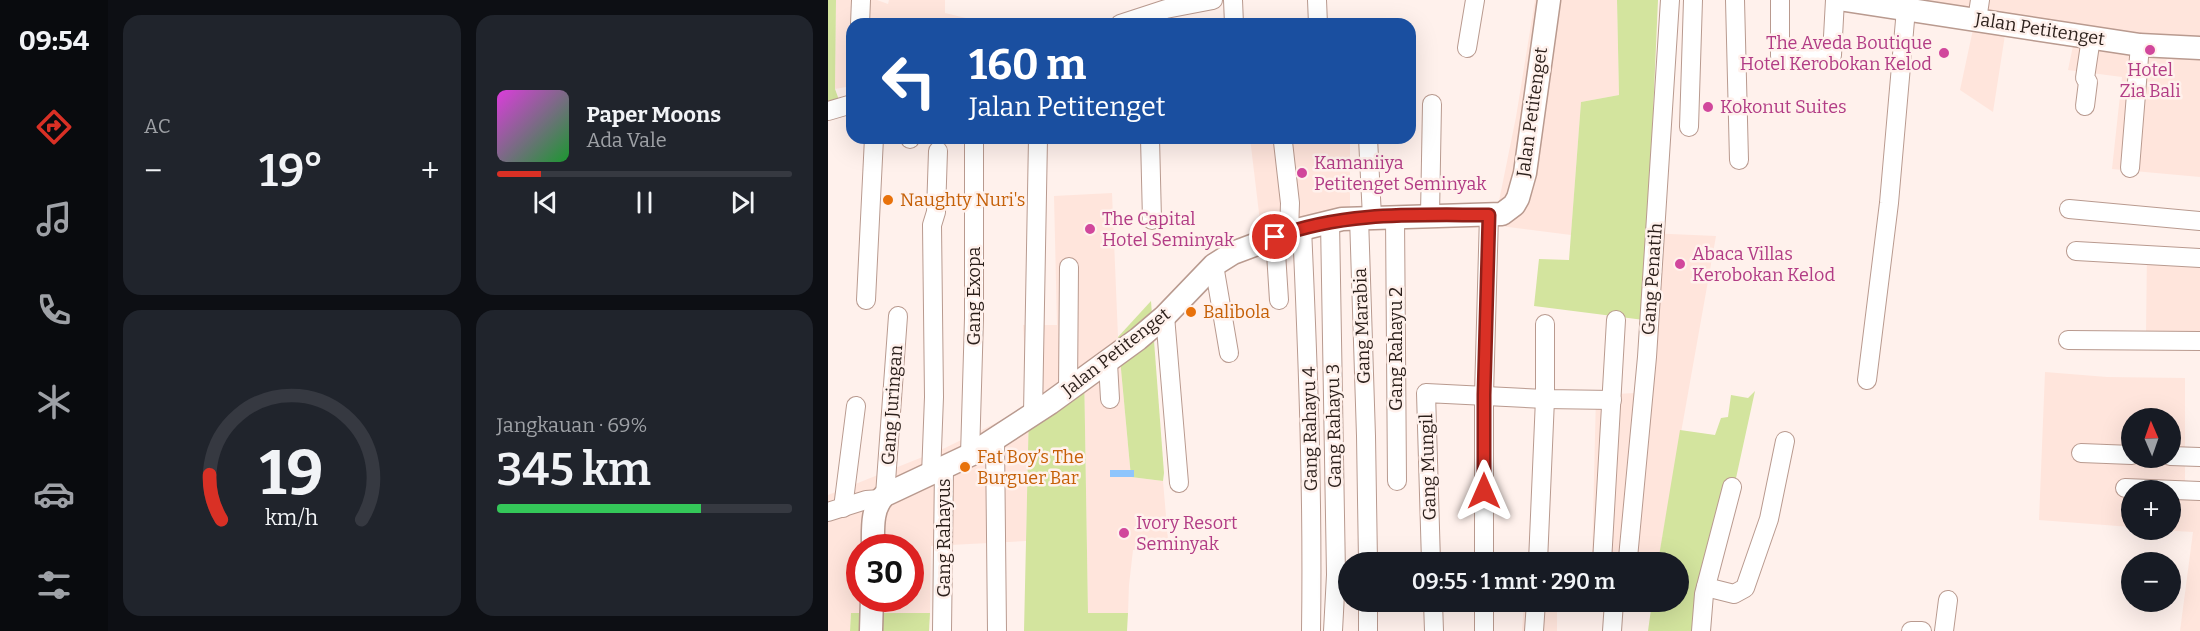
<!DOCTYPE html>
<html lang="id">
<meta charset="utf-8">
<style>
body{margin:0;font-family:Bitter,serif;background:#20242c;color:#f1f3f6;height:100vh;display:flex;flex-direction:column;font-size:22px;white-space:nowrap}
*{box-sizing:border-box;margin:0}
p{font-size:20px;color:#9ea1a6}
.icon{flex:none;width:33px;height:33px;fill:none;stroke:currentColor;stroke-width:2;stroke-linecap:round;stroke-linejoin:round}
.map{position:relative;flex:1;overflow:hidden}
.side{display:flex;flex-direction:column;gap:15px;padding:15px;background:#0d0f14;width:720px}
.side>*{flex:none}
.guide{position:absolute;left:18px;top:18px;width:570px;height:126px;border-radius:18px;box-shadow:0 6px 24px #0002;background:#1a4fa0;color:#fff;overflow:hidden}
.needle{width:39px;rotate:358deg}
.tools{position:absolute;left:1293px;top:408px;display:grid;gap:12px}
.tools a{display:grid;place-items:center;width:60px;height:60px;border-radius:50%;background:#171b24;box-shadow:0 6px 24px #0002;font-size:30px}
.speed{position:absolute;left:18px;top:534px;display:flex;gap:12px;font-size:30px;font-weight:700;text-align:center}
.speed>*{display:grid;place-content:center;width:78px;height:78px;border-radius:50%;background:#171b24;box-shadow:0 6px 24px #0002;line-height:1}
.speed .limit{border:9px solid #d22;background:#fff;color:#111}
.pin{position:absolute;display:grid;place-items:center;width:51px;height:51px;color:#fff;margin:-26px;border:3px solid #fff;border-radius:50%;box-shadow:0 2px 6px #0007}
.me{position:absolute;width:66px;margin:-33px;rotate:0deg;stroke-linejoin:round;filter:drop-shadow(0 0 4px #0008)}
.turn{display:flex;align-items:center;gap:21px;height:126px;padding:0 24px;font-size:27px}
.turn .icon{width:78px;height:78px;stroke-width:2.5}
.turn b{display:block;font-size:42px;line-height:51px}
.big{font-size:45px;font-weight:600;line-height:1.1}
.side .tile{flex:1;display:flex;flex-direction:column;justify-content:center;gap:9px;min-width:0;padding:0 21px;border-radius:18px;background:#20242c}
.side .dial{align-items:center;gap:0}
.dial svg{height:156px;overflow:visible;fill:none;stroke:#363941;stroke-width:7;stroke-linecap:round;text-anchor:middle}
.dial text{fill:#f1f3f6;stroke:none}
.song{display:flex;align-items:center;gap:18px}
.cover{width:72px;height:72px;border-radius:9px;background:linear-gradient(135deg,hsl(300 70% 55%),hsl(130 70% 35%))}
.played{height:6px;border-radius:3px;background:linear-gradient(90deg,#d93025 15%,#363941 15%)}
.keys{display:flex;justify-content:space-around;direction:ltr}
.heat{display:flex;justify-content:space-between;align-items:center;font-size:33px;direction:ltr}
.charge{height:9px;border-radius:4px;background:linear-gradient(90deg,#34c759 69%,#363941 0)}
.side .tiles{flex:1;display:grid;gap:15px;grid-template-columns:repeat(2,1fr)}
.trip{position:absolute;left:510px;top:552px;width:351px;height:60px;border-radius:30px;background:#171b24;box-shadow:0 6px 24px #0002;font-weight:600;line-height:60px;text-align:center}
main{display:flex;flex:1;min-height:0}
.dock{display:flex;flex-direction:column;width:108px;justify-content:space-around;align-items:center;background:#090b0e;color:#9ea1a6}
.dock .icon{width:42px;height:42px}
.dock .active{color:#d93025}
.dock b{font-size:27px;color:#f1f3f6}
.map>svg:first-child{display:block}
.built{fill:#ffe5dc;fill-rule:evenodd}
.green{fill:#d3e49e}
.water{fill:#8fc5fc}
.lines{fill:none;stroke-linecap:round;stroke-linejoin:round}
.minor-casing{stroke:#b99a8f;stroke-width:20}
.major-casing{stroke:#b99a8f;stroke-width:25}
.minor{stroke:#fff;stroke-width:18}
.major{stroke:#fff;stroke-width:22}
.route-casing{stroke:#8d1f18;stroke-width:15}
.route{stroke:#d93025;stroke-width:10}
.hotel-dot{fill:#d1479c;stroke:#fff1ec;stroke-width:2}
.food-dot{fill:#e8710a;stroke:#fff1ec;stroke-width:2}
.labels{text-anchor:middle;stroke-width:5;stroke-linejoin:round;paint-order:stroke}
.street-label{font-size:18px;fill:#2b1f1a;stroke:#fff1ec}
.hotel-label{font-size:18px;fill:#b23c85;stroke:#fff1ec;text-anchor:start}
.food-label{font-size:18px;fill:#c56008;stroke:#fff1ec;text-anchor:start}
</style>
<main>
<nav class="dock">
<b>09:54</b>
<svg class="icon active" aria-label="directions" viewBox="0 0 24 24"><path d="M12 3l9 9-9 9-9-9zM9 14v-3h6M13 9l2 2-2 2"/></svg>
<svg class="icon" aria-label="music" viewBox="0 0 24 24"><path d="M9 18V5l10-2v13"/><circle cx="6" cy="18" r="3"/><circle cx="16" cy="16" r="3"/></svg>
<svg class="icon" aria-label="phone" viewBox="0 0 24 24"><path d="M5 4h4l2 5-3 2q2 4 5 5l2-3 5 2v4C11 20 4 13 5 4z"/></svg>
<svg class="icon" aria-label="climate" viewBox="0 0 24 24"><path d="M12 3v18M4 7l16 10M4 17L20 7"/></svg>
<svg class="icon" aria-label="car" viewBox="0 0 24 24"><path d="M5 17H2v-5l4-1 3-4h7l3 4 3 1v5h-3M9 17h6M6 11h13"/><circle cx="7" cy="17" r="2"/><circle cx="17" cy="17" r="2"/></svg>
<svg class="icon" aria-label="filters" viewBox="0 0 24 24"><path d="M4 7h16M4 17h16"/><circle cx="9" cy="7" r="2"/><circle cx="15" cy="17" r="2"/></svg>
</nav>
<section class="side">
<div class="tiles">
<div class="tile"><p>AC</p>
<div class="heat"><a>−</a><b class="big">19°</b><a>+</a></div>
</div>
<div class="tile">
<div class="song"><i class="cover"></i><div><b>Paper Moons</b><p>Ada Vale</p></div></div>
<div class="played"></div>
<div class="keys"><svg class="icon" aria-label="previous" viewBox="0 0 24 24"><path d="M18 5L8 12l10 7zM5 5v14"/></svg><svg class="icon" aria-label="pause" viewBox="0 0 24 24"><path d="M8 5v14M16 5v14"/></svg><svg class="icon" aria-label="next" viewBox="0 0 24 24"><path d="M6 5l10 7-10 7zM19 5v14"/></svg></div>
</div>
<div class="tile dial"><svg viewBox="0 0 100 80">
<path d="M14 69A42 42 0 1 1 86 69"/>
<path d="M14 69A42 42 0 0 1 8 46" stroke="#d93025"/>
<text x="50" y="56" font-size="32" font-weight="700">19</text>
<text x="50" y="72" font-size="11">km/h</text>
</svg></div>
<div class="tile"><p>Jangkauan · 69%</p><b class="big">345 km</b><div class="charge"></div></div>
</div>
</section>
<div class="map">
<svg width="1372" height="631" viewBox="0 0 1372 631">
<rect width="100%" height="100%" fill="#fff1ec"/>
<g class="built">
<polygon points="8,0 49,0 60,4 61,0 117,0 117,13 163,24 24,24 24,86 7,89"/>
<polygon points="707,0 789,0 791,95 753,102 743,235 672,226 671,201 688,117"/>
<polygon points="1035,0 1372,0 1372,177 1284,169 1294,77 1240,70 1248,31 1179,22 1165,112 1132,90 1147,20"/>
<polygon points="422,138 522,138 522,208 433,230"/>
<path d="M 284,193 L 290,337 L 303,477 L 335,481 L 341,551 L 305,550 L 301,585 L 300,613 L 260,614 L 256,365 L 201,407 L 198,541 L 103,546 L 102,613 L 23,613 L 22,631 L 0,631 L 0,495 L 117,448 L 200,407 L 195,325 L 229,325 L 226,196 ZM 32,548 L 82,548 L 82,598 L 32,598 Z"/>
<polygon points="820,233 888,236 830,562 764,562 768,395 807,393 816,320"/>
<polygon points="1319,251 1372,254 1372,334 1318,333"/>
<path d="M 1217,372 L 1279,377 L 1357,378 L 1357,484 L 1372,486 L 1372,631 L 1352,631 L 1365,532 L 1330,530 L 1342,530 L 1342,490 L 1304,490 L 1303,527 L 1211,520 ZM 1304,418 L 1342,418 L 1342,458 L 1304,458 Z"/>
<polygon points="696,602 729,602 729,631 694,631"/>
</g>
<g class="green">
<polygon points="0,0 8,0 7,89 11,100 0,105"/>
<polygon points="789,0 830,0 816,320 706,306 711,259 741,260 753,102 791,95"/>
<polygon points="323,301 336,473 335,481 303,477 290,337"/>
<polygon points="256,365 260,613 300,613 299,631 196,631 201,407"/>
<polygon points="927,391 886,579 867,631 820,631 824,602 850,602 850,562 830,562 852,430 887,435 893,418 900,417 903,395 920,398"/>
<polygon points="23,613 102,613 101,631 22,631"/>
</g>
<rect class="water" x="282" y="470" width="24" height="7"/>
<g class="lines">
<defs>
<g id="minor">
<polyline points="405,0 406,24"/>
<polyline points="489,0 490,24"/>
<polyline points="907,0 911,160"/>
<polyline points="952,0 952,56 960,60 1000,58 1004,55 1007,0"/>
<polyline points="1149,20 1152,0"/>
<polyline points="32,24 33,0"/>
<polyline points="292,24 338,9 385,0"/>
<polyline points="639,48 647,0"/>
<polyline points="1257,106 1260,82 1257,78 1263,38"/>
<polyline points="0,111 24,104"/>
<polyline points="861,127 865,0"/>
<polyline points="322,138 324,220"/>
<polyline points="540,138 544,217"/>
<polyline points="82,139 82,138"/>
<polyline points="455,142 462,203 461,232"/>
<polyline points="1302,168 1312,45"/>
<polyline points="1241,209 1372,221"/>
<polyline points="602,215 604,104"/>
<polyline points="567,216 569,481"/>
<polyline points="531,217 538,436 540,562"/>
<polyline points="502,221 508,575 505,631"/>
<path d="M 474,228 C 480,362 485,496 483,631"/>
<polyline points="447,237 451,300"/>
<polyline points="1248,251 1372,258"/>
<polyline points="386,265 401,353"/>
<polyline points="38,300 46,138"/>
<polyline points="337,316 351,483"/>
<polyline points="1240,340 1372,341"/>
<polyline points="280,363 282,399"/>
<polyline points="1039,380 1061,203 1078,9"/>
<polyline points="240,390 241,267"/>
<polyline points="205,414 210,138"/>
<polyline points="167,440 169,631"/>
<polyline points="1253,453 1304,455"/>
<polyline points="142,455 146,318 146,138"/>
<polyline points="1342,456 1372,457"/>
<polyline points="103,475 106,397 104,225 108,212 110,151"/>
<polyline points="1297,488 1372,491"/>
<polyline points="57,495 70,316"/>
<polyline points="15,508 28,406"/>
<polyline points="0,512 38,500 52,499"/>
<polyline points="800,558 819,357 842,0"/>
<polyline points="603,562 598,393 717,399 784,400"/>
<polyline points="656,562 656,395 661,215"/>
<polyline points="710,562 717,399 717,324"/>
<polyline points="774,562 788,320"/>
<polyline points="878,587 906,594 917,588 941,519 957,441"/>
<polyline points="540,602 540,631"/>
<polyline points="605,602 606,631"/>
<polyline points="656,602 656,631"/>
<polyline points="114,631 116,468"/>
<polyline points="706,631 708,602"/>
<polyline points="784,631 786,602"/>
<polyline points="873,631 876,594 904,487"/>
<polyline points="1083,631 1094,631"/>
<polyline points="1116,631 1120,600"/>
</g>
<g id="major">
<polyline points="1017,0 1312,45 1372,48"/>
<path d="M 45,548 C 45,530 43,507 57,495 L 142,455 L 222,403 L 310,339 L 337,316 L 386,265 L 405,253 L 461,232 L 514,219 L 674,214 L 686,205 L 690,198 L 697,173 L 721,0"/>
<polyline points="43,631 44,598"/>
</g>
</defs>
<use href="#minor" class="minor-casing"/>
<use href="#major" class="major-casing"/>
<use href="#minor" class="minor"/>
<use href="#major" class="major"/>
</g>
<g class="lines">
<defs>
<path id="route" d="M 447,237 C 517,211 587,215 661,215 L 656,395 L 656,491"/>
</defs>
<use href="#route" class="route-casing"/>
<use href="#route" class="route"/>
</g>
<g class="hotel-dot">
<circle cx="1322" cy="50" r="6"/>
<circle cx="1116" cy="53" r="6"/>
<circle cx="880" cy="107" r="6"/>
<circle cx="474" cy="173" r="6"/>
<circle cx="262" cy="229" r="6"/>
<circle cx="852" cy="264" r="6"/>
<circle cx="296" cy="533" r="6"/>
</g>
<g class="food-dot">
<circle cx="60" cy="200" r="6"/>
<circle cx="363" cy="312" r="6"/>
<circle cx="137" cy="467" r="6"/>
</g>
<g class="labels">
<g class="street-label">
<text transform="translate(1212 29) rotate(9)" y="6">Jalan Petitenget</text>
<text transform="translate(704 112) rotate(-82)" y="6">Jalan Petitenget</text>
<text transform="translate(824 279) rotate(-86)" y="6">Gang Penatih</text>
<text transform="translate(146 296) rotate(-90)" y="6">Gang Exopa</text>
<text transform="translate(534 326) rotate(-92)" y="6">Gang Marabia</text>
<text transform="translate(568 349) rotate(-90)" y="6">Gang Rahayu 2</text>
<text transform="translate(288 352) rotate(-38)" y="6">Jalan Petitenget</text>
<text transform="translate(64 405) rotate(-86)" y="6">Gang Juringan</text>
<text transform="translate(506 426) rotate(-91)" y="6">Gang Rahayu 3</text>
<text transform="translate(482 429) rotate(-91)" y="6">Gang Rahayu 4</text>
<text transform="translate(600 467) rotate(-92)" y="6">Gang Mungil</text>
<text transform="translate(116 538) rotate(-90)" y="6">Gang Rahayus</text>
</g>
<g class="hotel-label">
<text x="1104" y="49" text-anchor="end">The Aveda Boutique<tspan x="1104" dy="21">Hotel Kerobokan Kelod</tspan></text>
<text x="1322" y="76" text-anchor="middle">Hotel<tspan x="1322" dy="21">Zia Bali</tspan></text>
<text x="892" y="113">Kokonut Suites</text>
<text x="486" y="169">Kamaniiya<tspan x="486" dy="21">Petitenget Seminyak</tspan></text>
<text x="274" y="225">The Capital<tspan x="274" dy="21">Hotel Seminyak</tspan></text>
<text x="864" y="260">Abaca Villas<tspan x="864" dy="21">Kerobokan Kelod</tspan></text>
<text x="308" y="529">Ivory Resort<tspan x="308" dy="21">Seminyak</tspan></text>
</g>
<g class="food-label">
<text x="72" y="206">Naughty Nuri's</text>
<text x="375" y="318">Balibola</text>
<text x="149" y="463">Fat Boy’s The<tspan x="149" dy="21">Burguer Bar</tspan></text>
</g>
</g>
</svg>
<div class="tools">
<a><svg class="needle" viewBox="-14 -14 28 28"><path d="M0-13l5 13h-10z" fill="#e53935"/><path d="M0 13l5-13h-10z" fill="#9ea1a6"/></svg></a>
<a>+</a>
<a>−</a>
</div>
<div class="speed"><div class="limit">30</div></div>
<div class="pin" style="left:447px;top:237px;background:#d93025"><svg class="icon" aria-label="arrive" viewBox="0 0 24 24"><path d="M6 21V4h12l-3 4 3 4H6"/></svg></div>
<svg class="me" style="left:656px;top:491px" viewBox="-20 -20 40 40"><path d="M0-17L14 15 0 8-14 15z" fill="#d93025" stroke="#fff" stroke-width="4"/></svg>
<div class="trip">09:55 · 1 mnt · 290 m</div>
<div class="guide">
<div class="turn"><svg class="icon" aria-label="left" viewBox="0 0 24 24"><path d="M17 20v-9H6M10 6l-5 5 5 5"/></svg><div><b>160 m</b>Jalan Petitenget</div></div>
</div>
</div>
</main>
